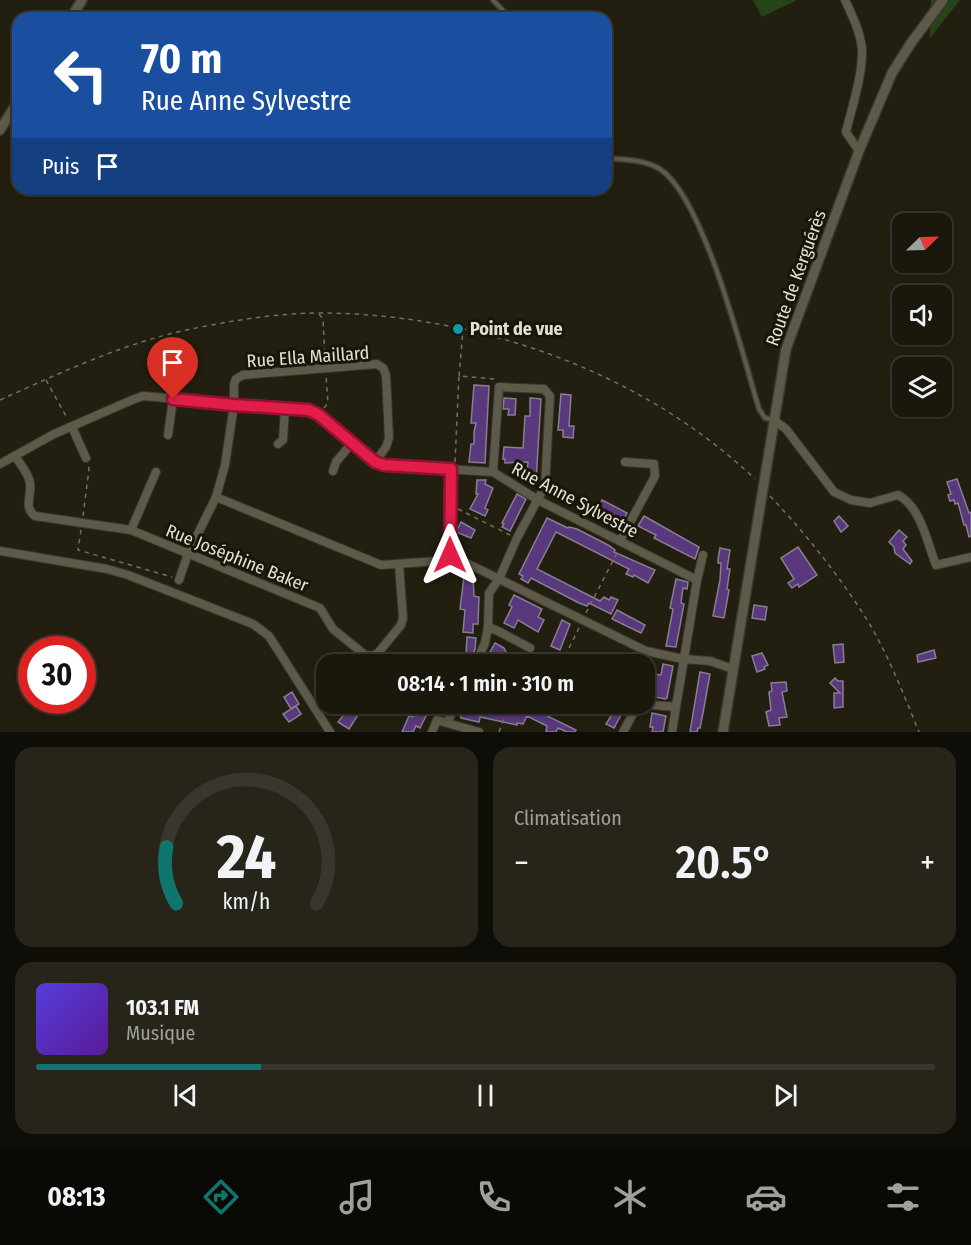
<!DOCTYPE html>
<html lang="fr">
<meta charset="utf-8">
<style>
body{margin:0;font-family:"Fira Sans Condensed",sans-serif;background:#27241a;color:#f1f3f6;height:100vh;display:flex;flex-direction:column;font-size:22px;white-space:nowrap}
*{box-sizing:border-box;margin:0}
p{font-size:20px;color:#9f9f9d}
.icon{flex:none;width:33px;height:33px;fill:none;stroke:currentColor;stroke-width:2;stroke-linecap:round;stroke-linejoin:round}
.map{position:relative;height:732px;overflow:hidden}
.drawer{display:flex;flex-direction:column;gap:15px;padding:15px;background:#0e0d07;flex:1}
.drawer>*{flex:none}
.top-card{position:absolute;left:12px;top:12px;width:600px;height:183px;border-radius:18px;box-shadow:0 3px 9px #0003,0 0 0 2px #38362d;background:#1a4fa0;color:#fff;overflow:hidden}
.needle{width:39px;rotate:67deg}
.tools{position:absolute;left:892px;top:213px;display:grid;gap:12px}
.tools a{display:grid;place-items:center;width:60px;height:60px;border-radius:12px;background:#1a170c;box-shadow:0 3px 9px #0003,0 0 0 2px #38362d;font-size:30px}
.speed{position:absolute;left:18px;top:636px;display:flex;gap:12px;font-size:30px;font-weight:700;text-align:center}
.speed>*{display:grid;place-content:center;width:78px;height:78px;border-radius:50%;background:#1a170c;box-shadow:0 3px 9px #0003,0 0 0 2px #38362d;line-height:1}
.speed .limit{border:9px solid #d22;background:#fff;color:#111}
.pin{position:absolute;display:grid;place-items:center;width:51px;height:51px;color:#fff;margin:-62px -26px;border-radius:50% 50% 50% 0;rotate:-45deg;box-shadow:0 0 6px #0007}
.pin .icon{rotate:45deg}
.me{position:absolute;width:66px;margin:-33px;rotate:0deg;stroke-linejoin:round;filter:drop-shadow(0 0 4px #0008)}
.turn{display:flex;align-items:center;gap:21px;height:126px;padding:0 30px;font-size:27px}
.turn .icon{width:78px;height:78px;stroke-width:2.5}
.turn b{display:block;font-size:42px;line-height:51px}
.then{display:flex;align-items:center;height:57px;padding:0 30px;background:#0003;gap:12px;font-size:22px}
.big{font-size:45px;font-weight:600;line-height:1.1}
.drawer .tile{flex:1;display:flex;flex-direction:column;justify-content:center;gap:9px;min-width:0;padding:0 21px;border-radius:18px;background:#27241a}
.drawer .dial{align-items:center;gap:0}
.dial svg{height:156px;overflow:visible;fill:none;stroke:#38362d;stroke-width:7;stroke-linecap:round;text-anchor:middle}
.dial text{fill:#f1f3f6;stroke:none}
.song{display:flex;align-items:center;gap:18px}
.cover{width:72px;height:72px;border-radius:9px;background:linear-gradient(135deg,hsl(250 70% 55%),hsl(270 70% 35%))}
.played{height:6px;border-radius:3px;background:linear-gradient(90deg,#0f766e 25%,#38362d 25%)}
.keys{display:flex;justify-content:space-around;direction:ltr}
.heat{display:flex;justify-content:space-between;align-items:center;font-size:33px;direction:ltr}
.drawer .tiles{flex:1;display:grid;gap:15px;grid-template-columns:1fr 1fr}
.tile:last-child{grid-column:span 2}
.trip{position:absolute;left:316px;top:654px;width:339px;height:60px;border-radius:18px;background:#1a170c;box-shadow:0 3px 9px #0003,0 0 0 2px #38362d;font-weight:600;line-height:60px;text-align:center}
.menu{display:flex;height:96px;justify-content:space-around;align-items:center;background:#0a0905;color:#9f9f9d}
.menu .icon{width:42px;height:42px}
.menu .current{color:#0f766e}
.menu b{font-size:27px;color:#f1f3f6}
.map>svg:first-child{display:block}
.green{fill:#274419}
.building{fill:#5a387e;stroke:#867f90;stroke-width:1.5}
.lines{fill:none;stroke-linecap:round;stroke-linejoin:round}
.service-casing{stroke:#3a382f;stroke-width:7}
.minor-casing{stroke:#3a382f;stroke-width:10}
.tertiary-casing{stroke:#3a382f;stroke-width:12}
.path{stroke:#727063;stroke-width:1.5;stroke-dasharray:4.5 4.5;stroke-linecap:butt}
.service{stroke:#5d5a49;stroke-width:4}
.minor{stroke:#5d5a49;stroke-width:8}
.tertiary{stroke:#5d5a49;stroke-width:9}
.route-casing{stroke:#92132f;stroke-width:15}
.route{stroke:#e11d48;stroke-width:10}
.culture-dot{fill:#0f9aa8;stroke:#191607;stroke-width:2}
.labels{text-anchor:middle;stroke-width:6;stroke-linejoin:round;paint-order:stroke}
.street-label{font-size:18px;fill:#e2e0d6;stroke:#191607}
.poi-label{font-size:18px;font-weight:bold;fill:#e2e0d6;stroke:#191607;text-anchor:start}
</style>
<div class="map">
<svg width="971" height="732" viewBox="0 0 971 732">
<rect width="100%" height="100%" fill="#221f10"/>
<g class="green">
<polygon points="753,0 797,0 762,17"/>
<polygon points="931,0 960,0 930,38"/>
</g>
<g class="building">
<polygon points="474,385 489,386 485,463 469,462 471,444 474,444 474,432 476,423 471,423"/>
<polygon points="561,394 571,395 569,426 574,426 573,438 563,437 563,430 558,430"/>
<polygon points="504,398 516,399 515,415 508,415 509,409 503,409"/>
<polygon points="530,398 541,399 536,482 526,482 528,462 505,463 505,459 503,459 504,447 523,448 525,416 530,416"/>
<polygon points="957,479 969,513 971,512 971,536 969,537 966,525 964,525 958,503 955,504 954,500 950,501 948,495 951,494 947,482"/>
<polygon points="477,480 486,480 485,484 493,488 485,508 488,510 485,516 470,509 478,494 476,494"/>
<polygon points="517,494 526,499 510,531 502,527 504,524 502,523"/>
<polygon points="602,500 627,513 623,521 597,510"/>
<polygon points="644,516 699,547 695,559 654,538 656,535 638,526"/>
<polygon points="839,516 848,526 841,532 834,521"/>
<polygon points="547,518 568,528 569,527 577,529 608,545 615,550 614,552 655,570 648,583 634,575 633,577 626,574 629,569 556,532 537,569 600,601 604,597 609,600 611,597 618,600 611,614 589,603 587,606 579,603 531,578 528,583 521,579 523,576 519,574"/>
<polygon points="461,522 475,530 471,538 456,532"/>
<polygon points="899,530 907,537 903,541 906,545 903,549 912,561 910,564 895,553 894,547 889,542"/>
<polygon points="798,547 817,575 799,587 798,584 792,588 788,583 794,579 781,558"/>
<polygon points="720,548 730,550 727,569 730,569 727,589 729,590 724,618 713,616 720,580 721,563 718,563 718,559"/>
<polygon points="464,576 473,577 474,596 479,597 478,624 473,624 473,633 463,632 465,610 460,609"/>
<polygon points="676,579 688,582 687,589 683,588 681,603 684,604 676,647 666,646 673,609 670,608"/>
<polygon points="514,595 542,609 538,617 544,620 538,632 518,620 514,628 504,623 512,607 509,605"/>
<polygon points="754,605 767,607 765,620 752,618"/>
<polygon points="617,610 645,625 641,633 612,619"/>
<polygon points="562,620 570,624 560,650 551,646"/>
<polygon points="467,637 476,638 475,649 472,657 466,654"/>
<polygon points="495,643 504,648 506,652 531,664 505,664 507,661 490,652"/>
<polygon points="843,644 844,662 835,663 833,645"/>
<polygon points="934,650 936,658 918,662 917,655"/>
<polygon points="613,653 623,658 622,660 630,664 614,664 609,662"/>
<polygon points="762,653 768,665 764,667 765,669 757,672 752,656"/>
<polygon points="663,664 673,666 667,698 665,699 655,697 656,686 645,684 645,673 661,675"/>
<polygon points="700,672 710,674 703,713 700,728 698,728 697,732 690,732"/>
<polygon points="835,678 838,681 843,681 843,707 834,708 834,693 840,693 830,683"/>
<polygon points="786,682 787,691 782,692 787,717 779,718 780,725 769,726 766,712 771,710 769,692 772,691 771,683"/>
<polygon points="292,692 299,704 291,709 284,697"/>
<polygon points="356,704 365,704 349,729 338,722 351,706 353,708"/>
<polygon points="420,704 432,704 420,728 416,726 413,732 402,732 409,716 413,717"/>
<polygon points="466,704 480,704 512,712 513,706 518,708 519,704 523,704 576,730 575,732 567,732 558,728 556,732 546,732 547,726 527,716 523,724 517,723 517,725 480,717 479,722 461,718 460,715"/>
<polygon points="578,704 609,704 615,707 617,704 627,704 614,728 606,724 611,716 598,710 597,713"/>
<polygon points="296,706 301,714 289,722 283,714"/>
<polygon points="652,713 666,716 663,732 652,732 653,727 650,727"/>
</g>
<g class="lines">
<defs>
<g id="service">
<polyline points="493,0 510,18"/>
<path d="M 606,158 C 623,160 644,159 660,169 C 704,198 743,356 759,409 L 765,418 L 774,420"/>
</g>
<g id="minor">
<path d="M 845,0 C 852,15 860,31 862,49 C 863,74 852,107 846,132 L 859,151"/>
<path d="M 774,420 L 786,429 L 834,492 L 851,500 L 870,503 L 898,495 C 921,507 927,542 936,565 L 971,557"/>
<polyline points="72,427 86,458"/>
<polyline points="168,435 173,399"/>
<polyline points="278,444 283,440 285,408"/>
<path d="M 15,456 C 20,464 29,474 30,483 C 32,495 23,507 35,516 L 131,530 L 320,608 L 333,629 L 365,655 L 372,656 L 378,653 L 401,625 L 403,618 L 399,564"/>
<polyline points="0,464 54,434 132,400 143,396 309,410 319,415 375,462 384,465 493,472 538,500 697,580"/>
<polyline points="451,469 450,555 646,651 683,659 710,661 733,669"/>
<polyline points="333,471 336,462 352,443"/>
<polyline points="216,497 381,565 438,561 450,555"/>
<polyline points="131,530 156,472"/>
<polyline points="620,541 655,476 654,464 625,462"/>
<polyline points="0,551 107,569 128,575 253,624 269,636 330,732"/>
<polyline points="179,580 188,554 216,497 225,465 234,405 234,384 236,379 243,375 377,364 383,368 386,375 389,438 386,447 375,462"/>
<polyline points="488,627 498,631 530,648"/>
<polyline points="475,664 485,643 488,627 489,593 499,579 517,538 545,486 550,396 544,389 499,387 493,472"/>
<polyline points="456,704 447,723 479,732"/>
<polyline points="432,732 437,720 447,723"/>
<polyline points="623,732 635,710 641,704 676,707 697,580 703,555"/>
<polyline points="672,732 676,707"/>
</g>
<g id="tertiary">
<polyline points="71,18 82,0"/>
<polyline points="0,130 18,101"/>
<polyline points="723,732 786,349 859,151 892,73 911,43 943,0"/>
</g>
</defs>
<use href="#service" class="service-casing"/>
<use href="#minor" class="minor-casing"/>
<use href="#tertiary" class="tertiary-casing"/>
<g class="path">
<polyline points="319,314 323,319 325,359"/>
<polyline points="459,376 463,330"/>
<polyline points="46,380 67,418"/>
<path d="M 0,400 C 57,374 116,347 177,332 C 224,322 273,313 321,313 C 477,314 640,370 755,479"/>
<polyline points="324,408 328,403 326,376"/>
<polyline points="455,462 459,376 494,379"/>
<path d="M 770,496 C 807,535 841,578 869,623 C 889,657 904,695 919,732"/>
<polyline points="458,509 510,535"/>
<polyline points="83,516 89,469 88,464"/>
<polyline points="81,530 78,550 172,577"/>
<polyline points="586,613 618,551"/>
<polyline points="561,664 579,628"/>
<polyline points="499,732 509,704"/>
</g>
<use href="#service" class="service"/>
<use href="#minor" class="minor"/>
<use href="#tertiary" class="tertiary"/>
</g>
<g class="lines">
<defs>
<polyline id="route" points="173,399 234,405 309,410 319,415 375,462 384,465 451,469 450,555"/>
</defs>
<use href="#route" class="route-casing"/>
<use href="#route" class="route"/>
</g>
<circle class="culture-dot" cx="458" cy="329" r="6"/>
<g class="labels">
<g class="street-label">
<text transform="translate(796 278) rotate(-70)" y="6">Route de Kerguérès</text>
<text transform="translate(308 357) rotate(-4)" y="6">Rue Ella Maillard</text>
<text transform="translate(575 500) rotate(28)" y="6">Rue Anne Sylvestre</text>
<text transform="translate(237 558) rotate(22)" y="6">Rue Joséphine Baker</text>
</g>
<g class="poi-label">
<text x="470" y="335">Point de vue</text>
</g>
</g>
</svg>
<div class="tools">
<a><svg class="needle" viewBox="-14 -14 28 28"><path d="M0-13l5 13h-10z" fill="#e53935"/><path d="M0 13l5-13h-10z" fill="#9f9f9d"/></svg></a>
<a><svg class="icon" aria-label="sound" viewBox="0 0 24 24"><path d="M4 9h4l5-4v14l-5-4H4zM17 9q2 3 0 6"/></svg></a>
<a><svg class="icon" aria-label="layers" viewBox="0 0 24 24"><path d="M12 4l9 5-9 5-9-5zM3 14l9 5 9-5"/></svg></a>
</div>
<div class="speed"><div class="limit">30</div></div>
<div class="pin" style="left:173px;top:399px;background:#d93025"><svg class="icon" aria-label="arrive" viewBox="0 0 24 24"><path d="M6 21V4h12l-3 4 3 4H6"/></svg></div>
<svg class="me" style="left:450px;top:555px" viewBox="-20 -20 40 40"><path d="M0-17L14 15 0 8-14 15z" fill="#e11d48" stroke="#fff" stroke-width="4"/></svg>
<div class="trip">08:14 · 1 min · 310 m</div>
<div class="top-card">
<div class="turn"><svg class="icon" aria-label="left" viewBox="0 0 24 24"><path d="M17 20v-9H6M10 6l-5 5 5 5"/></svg><div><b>70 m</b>Rue Anne Sylvestre</div></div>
<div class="then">Puis<svg class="icon" aria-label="arrive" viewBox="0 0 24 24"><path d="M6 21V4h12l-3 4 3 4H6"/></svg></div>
</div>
</div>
<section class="drawer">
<div class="tiles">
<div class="tile dial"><svg viewBox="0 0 100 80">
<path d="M14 69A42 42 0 1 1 86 69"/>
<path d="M14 69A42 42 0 0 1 9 40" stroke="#0f766e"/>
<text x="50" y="56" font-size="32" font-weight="700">24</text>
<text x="50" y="72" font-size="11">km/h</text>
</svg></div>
<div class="tile"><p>Climatisation</p>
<div class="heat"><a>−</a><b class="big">20.5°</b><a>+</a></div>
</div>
<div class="tile">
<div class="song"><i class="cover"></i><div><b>103.1 FM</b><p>Musique</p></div></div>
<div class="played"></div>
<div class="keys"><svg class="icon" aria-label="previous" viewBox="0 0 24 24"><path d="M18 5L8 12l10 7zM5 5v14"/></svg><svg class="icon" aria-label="pause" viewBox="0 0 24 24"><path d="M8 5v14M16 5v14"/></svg><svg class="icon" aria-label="next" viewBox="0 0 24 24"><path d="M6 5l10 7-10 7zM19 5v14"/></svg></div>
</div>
</div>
</section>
<nav class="menu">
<b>08:13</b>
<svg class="icon current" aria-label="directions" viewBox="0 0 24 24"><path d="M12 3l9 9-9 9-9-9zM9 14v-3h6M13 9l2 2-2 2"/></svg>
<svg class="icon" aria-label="music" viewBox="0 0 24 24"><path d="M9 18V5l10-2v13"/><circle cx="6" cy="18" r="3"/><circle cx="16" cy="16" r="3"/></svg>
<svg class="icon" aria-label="phone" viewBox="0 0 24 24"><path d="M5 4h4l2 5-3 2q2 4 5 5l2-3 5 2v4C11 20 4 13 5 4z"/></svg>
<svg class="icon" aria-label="climate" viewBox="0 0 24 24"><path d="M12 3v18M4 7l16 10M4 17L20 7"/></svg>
<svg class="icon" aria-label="car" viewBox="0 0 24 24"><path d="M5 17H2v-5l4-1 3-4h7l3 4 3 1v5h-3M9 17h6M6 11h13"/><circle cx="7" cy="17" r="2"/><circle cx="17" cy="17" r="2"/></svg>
<svg class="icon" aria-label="filters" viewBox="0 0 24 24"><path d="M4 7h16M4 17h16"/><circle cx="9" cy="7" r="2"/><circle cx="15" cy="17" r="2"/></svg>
</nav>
